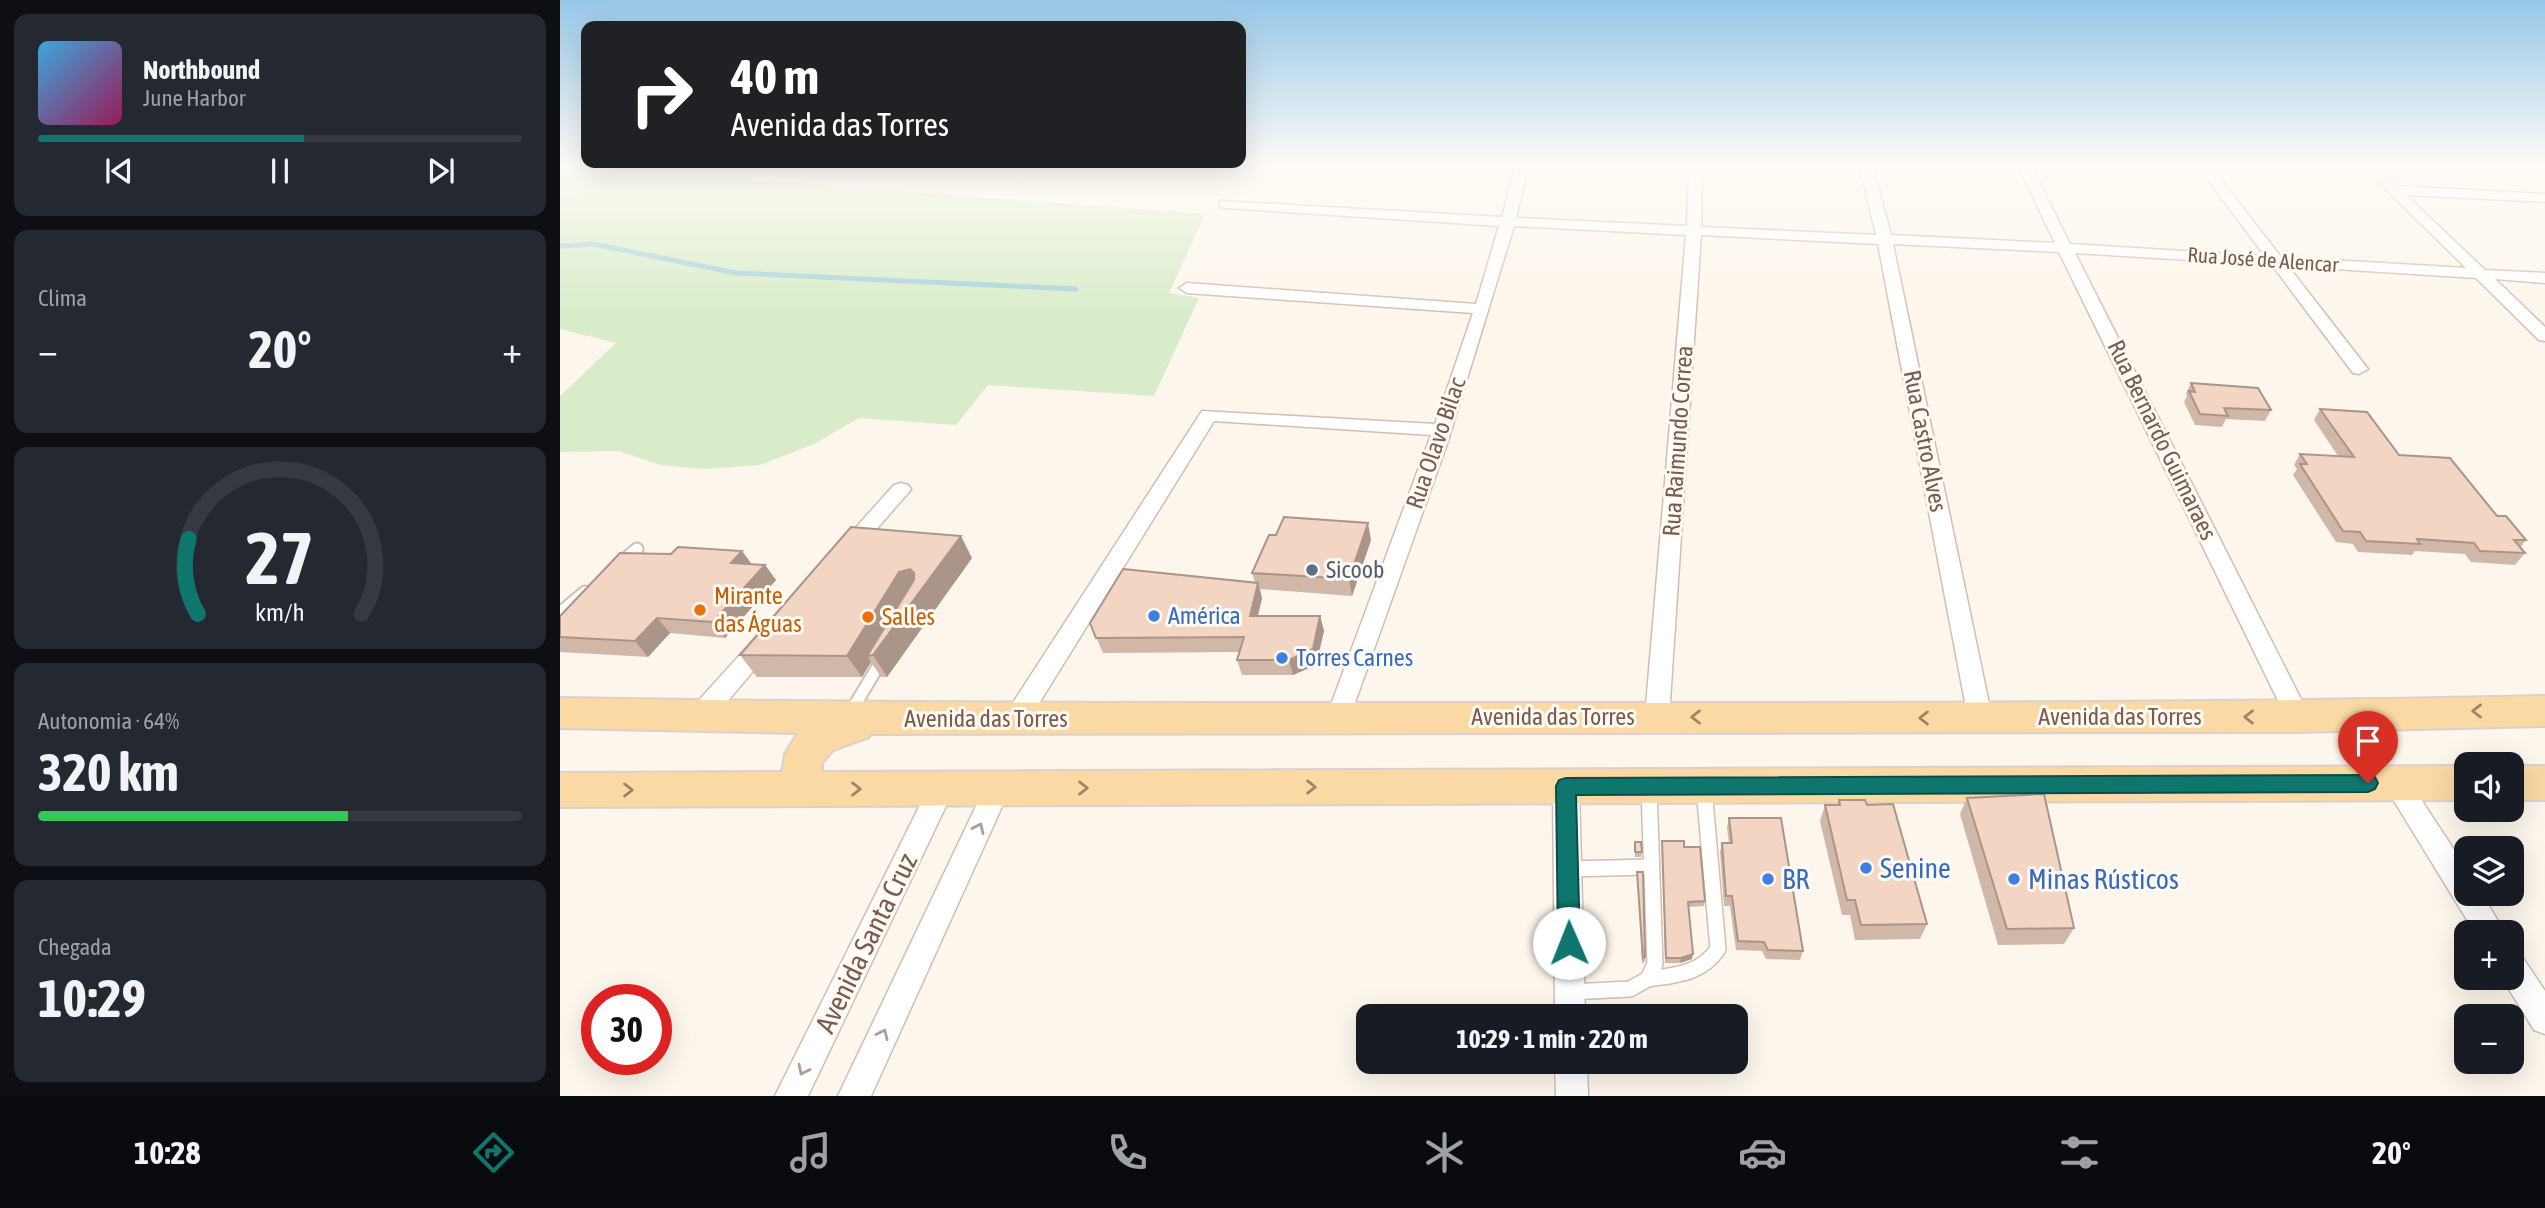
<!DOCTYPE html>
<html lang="pt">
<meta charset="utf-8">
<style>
body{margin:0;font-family:"Asap Condensed",sans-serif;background:#242831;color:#f1f3f6;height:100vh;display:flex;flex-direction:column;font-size:26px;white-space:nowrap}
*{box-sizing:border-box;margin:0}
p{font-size:23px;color:#9ea1a6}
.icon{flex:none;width:38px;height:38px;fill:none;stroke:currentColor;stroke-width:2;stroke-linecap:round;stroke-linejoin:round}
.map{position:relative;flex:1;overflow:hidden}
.sheet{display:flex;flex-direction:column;gap:14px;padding:14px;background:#0d0f14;width:560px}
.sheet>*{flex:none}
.guide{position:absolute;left:21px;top:21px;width:665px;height:147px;border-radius:14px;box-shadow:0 7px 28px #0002;background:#202124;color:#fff;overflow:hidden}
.controls{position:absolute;left:1894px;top:752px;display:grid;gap:14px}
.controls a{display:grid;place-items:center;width:70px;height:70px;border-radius:14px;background:#171b24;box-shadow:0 7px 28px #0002;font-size:35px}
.speed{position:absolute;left:21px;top:984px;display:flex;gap:14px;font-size:35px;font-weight:700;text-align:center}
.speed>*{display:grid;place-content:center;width:91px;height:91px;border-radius:50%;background:#171b24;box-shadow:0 7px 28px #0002;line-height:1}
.speed .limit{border:10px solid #d22;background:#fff;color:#111}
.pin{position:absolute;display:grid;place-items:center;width:60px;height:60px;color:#fff;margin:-72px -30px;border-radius:50% 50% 50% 0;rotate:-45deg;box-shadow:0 0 7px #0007}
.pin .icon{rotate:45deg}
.me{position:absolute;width:77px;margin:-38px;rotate:359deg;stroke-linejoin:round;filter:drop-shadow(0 0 5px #0008)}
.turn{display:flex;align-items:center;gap:24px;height:147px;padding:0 35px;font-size:32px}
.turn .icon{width:91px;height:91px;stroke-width:2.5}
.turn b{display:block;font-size:49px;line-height:60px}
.big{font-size:52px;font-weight:700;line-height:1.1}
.sheet .tile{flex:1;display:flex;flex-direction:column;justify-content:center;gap:10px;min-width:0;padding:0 24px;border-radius:14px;background:#242831}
.sheet .dial{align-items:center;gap:0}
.dial svg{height:182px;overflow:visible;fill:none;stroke:#363941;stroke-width:7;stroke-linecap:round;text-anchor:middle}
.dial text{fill:#f1f3f6;stroke:none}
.song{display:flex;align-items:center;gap:21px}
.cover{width:84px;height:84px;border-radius:10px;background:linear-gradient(135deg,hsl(200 70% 55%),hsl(330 70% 35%))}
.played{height:7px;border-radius:4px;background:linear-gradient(90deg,#0f766e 55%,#363941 55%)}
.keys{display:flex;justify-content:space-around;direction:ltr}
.heat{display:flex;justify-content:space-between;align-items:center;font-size:38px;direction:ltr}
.charge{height:10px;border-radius:5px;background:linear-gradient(90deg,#34c759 64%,#363941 0)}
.trip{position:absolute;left:796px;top:1004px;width:392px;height:70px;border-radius:14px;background:#171b24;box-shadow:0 7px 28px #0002;font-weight:700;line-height:70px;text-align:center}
.menu{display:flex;height:112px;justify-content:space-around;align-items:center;background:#090b0e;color:#9ea1a6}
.menu .icon{width:49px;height:49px}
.menu .current{color:#0f766e}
.menu b{font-size:32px;color:#f1f3f6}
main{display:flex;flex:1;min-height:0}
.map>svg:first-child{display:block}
.green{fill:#d8ecc9}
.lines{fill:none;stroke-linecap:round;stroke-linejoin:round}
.stream{stroke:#a5d3da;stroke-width:5}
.service-far1-casing{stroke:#d1beb0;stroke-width:15}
.service-casing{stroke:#d1beb0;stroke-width:18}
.minor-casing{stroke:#d1beb0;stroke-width:3}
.primary-casing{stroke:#dad1cd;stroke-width:4}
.service-far1{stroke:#fff;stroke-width:11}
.service{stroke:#fff;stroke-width:15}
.minor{fill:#fff;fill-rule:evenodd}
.primary{fill:#fbd9a5;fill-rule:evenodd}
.wall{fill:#d1b7a8}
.shaded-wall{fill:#aa9588}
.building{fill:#f3d5c3;stroke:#aa9588;stroke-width:2}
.oneway{stroke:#a18267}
.oneway2{stroke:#af9d94}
.route{fill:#0f766e;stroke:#0a4d48;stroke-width:2}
.service-dot{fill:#5c6f8a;stroke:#fffaf3;stroke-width:2.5}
.food-dot{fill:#e8710a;stroke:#fffaf3;stroke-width:2.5}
.shop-dot{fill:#3f7fe0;stroke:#fffaf3;stroke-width:2.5}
.labels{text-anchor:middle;stroke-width:6;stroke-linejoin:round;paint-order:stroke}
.far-street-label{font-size:21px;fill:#7a5c4d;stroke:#fffaf3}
.street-label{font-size:24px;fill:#7a5c4d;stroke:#fffaf3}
.service-label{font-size:24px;fill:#4e5e75;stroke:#fffaf3;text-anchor:start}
.food-label{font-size:24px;fill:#c56008;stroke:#fffaf3;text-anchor:start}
.shop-label{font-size:24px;fill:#366cbe;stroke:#fffaf3;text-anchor:start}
.near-shop-label{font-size:28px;fill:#366cbe;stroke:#fffaf3;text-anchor:start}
.near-street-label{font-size:28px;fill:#7a5c4d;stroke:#fffaf3}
</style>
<main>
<section class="sheet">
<div class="tile">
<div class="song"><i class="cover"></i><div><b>Northbound</b><p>June Harbor</p></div></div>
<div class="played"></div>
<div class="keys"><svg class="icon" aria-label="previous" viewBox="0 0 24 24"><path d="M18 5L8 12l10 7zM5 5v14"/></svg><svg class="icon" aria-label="pause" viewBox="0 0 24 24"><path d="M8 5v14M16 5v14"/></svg><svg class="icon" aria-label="next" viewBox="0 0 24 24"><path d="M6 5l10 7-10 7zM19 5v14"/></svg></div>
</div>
<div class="tile"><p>Clima</p>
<div class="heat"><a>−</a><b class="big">20°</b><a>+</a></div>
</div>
<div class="tile dial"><svg viewBox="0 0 100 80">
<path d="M14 69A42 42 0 1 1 86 69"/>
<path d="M14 69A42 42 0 0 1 10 36" stroke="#0f766e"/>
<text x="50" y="56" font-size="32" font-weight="700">27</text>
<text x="50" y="72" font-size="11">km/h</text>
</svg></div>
<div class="tile"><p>Autonomia · 64%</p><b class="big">320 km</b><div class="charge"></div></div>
<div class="tile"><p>Chegada</p><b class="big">10:29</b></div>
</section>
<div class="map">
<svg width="1985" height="1096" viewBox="0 0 1985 1096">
<rect width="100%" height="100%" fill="#fdf6ec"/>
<polygon class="green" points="0,166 645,214 609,293 639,298 594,396 428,385 396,425 299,418 254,444 200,465 145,469 101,465 59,451 0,452 0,396 56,343 0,329"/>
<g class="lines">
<polyline class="stream" points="0,246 33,244 176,273 516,289"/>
<defs>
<g id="service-far1">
<polyline points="62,562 77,549"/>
<polyline points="0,613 25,592"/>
<polyline points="290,713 323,658"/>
</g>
<g id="service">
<polyline points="1007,869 1091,867"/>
<path d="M 1088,979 C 1116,975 1141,974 1158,949 L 1144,789"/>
<polyline points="1011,992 1070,989 1088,979 1095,964 1089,789"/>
</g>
<g id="minor">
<polygon points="956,164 969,164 956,218 1127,226 1129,164 1142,164 1141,227 1316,235 1299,164 1312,164 1331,235 1495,243 1457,164 1470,164 1510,244 1705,256 1636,164 1649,164 1721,257 1906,268 1800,164 1814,164 1837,186 1985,194 1985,202 1846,195 1925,270 1985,273 1985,283 1935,279 1985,327 1985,341 1979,340 1916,278 1728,266 1808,369 1799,374 1793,373 1712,265 1515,253 1750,717 1747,724 1738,727 1729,724 1726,717 1499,252 1333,244 1432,718 1429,725 1420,728 1411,725 1408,718 1318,244 1141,235 1109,717 1106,724 1097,727 1088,724 1085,717 1126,235 954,226 887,444 787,725 778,728 769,725 766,718 871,435 654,421 465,726 456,729 447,726 444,719 447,712 642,411 875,424 913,313 627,293 619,288 627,283 916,304 939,226 665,208 660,207 660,201 942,217"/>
<polygon points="341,483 348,485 351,489 348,493 294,555 287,557 280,555 276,550 280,545 334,485"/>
<polygon points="205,633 213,636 216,642 213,648 148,724 139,727 130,724 127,717 130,710 197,636"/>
<polygon points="1836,772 1845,775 1906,868 1906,894 1922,894 1945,933 1915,933 1823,783 1827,775"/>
<polygon points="1006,775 1015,778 1019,786 1025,1017 995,1017 993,786 997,778"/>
<polygon points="381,778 390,781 394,789 248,1096 215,1096 372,781"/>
<polygon points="437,778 446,781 450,789 311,1096 278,1096 428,781"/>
<polygon points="1951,951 1961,955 1985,991 1985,1034 1974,1030 1942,978 1951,978"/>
<polygon points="995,1062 1027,1062 1028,1096 996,1096"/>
</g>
<g id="primary">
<path d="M 1985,696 L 1985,726 L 1738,732 L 310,734 L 309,737 L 273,750 L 262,763 L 262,772 L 1906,766 L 1906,800 L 0,807 L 0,773 L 222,772 L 225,754 L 238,733 L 0,728 L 0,698 C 346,704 692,703 1037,703 C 1353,703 1669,703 1985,696 Z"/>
<rect x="1951" y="766" width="34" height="34"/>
</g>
</defs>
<use href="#service-far1" class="service-far1-casing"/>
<use href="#service" class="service-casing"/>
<use href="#minor" class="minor-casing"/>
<use href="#primary" class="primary-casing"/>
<use href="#service-far1" class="service-far1"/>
<use href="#service" class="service"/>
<use href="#minor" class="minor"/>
<use href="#primary" class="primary"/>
</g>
<g class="wall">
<polygon points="1631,383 1711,410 1705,421 1666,419 1662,427 1635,425 1624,402 1627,396 1626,394"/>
<polygon points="1760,409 1839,455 1937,516 1966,540 1960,548 1965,553 1955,565 1911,562 1905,554 1855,551 1852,555 1798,552 1793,544 1776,542 1733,475 1737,469 1734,465 1740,454 1778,456 1754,420"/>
<polygon points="291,527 412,558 327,677 321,677 311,662 302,677 197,677 180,655"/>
<polygon points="716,535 811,540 792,596 700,589 702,598 698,616 760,616 764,631 756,665 733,675 682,675 677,660 679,652 543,653 530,623 695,582 692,573"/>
<polygon points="182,551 191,564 205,565 216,580 165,638 110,633 88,657 0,652 0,616 111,554"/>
<polygon points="1407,798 1514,928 1504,944 1438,945 1400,814"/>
<polygon points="1279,800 1307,805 1367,924 1360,939 1295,940 1290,915 1282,915 1260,821 1265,805 1277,805"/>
<polygon points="1169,818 1243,951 1240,960 1206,959 1202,951 1176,950 1170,906 1164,906 1160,852 1162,843 1169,843 1167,828"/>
<polygon points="1102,841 1124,847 1145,901 1144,906 1129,907 1132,959 1120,963 1105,963"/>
<polygon points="1075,842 1082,852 1081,857 1075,857"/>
<polygon points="1077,872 1085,957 1085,962 1082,963"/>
</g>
<g class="shaded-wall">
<polygon points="808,523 811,540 792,596 789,579"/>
<polygon points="401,536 412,558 327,677 313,655 307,656 311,662 302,677 287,656 339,572 350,569 362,589"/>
<polygon points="182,551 193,566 171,563"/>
<polygon points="205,565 216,580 165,638 153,622"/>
<polygon points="698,583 702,598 694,631 690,616"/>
<polygon points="760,616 764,631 756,665 733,675 729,660"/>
<polygon points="97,618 110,633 88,657 75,641"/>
<polygon points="1133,954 1132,959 1120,963 1121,958"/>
</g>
<g class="building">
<polygon points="1631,383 1698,388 1711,410 1664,408 1668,416 1640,414 1629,391 1635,392"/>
<polygon points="1760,409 1807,412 1839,455 1890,458 1937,516 1946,516 1966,540 1954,540 1965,553 1920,551 1914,543 1857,539 1860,544 1806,541 1800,532 1783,531 1740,464 1747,464 1740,454 1794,457"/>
<polygon points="724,517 808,523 789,579 692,573 709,535 716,535"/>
<polygon points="291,527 401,536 313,655 307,656 354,580 354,573 350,569 339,572 287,656 180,655"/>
<polygon points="118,547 182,551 171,563 205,565 153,622 97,618 75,641 0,637 0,616 60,553 111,554"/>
<polygon points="563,569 698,583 690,616 760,616 753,649 729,660 677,660 684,637 536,638 530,623"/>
<polygon points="1484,794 1514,928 1447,929 1407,798"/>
<polygon points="1279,800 1305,800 1307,805 1333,804 1367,924 1301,925 1295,900 1287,900 1265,805 1280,805"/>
<polygon points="1169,818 1221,818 1243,951 1208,950 1204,942 1178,941 1172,896 1166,896 1162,843 1172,843"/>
<polygon points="1102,841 1124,841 1124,847 1140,847 1145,901 1128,902 1133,954 1121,958 1106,958"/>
<polygon points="1075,842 1081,842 1082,852 1075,852"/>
<polygon points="1077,872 1083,872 1085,957 1083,958"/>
</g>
<defs><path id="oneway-chevron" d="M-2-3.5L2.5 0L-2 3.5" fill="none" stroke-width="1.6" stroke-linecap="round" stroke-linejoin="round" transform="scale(1.75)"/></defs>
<g class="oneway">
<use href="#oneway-chevron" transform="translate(1917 711) rotate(180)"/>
<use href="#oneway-chevron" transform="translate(1136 717) rotate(-180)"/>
<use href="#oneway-chevron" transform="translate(1689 717) rotate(180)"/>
<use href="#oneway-chevron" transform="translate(1364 718) rotate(-180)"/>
<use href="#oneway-chevron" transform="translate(751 787)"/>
<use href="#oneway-chevron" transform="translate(523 788)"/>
<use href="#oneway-chevron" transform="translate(296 789)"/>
<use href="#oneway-chevron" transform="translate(68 790)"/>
</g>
<g class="oneway2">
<use href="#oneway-chevron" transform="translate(419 828) rotate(-65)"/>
<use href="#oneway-chevron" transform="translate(323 1034) rotate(-65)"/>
<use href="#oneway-chevron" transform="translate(243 1070) rotate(116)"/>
</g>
<linearGradient id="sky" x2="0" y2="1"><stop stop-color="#97c7e8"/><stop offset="0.52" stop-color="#fefbf6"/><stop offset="1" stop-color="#fefbf6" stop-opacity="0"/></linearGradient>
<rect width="1985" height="318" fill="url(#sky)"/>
<polygon class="route" points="1808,775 1815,777 1818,783 1815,789 1808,792 1016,795 1020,943 1017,950 1009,953 1001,950 998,943 996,786 999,780 1006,778"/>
<circle class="service-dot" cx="752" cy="570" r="7"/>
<g class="food-dot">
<circle cx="140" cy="610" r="7"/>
<circle cx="308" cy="617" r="7"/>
</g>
<g class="shop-dot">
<circle cx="594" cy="616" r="7"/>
<circle cx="722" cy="658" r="7"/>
<circle cx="1306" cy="868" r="7"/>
<circle cx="1208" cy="879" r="7"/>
<circle cx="1454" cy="879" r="7"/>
</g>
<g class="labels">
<g class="far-street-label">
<text transform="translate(1703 260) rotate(4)" y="7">Rua José de Alencar</text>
</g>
<g class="street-label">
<text transform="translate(1602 440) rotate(64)" y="8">Rua Bernardo Guimaraes</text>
<text transform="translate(1118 441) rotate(-86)" y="8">Rua Raimundo Correa</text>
<text transform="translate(1365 441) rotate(79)" y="8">Rua Castro Alves</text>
<text transform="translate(876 443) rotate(-71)" y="8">Rua Olavo Bilac</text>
<text x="993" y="725">Avenida das Torres</text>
<text x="1560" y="725">Avenida das Torres</text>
<text x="426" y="727">Avenida das Torres</text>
</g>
<g class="service-label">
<text x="766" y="578">Sicoob</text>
</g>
<g class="food-label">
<text x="154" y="604">Mirante<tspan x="154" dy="28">das Águas</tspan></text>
<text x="322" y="625">Salles</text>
</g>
<g class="shop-label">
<text x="608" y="624">América</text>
<text x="736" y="666">Torres Carnes</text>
</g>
<g class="near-shop-label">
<text x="1320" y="878">Senine</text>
<text x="1222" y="889">BR</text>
<text x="1468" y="889">Minas Rústicos</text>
</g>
<g class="near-street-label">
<text transform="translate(306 943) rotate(-64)" y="10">Avenida Santa Cruz</text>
</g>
</g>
</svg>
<div class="controls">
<a><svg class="icon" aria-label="sound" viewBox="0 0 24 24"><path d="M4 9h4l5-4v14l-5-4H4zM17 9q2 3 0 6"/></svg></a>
<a><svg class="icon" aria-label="layers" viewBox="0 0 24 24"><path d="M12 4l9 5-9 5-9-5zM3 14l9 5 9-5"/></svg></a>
<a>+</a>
<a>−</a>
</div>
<div class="speed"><div class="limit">30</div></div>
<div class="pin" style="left:1808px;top:783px;background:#d93025"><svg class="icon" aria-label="arrive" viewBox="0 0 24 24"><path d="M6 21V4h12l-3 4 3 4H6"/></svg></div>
<svg class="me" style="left:1009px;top:943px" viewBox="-20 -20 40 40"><circle r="19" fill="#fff"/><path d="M0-13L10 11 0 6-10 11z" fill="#0f766e"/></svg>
<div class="trip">10:29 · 1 min · 220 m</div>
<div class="guide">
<div class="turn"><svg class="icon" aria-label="right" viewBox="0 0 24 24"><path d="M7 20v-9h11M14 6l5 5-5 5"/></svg><div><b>40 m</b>Avenida das Torres</div></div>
</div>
</div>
</main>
<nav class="menu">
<b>10:28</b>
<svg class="icon current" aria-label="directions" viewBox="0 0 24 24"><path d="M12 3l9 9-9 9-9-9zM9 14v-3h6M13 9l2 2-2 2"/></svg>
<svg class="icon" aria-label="music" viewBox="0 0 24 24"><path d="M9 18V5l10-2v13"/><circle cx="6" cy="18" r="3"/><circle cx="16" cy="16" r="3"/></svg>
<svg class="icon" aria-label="phone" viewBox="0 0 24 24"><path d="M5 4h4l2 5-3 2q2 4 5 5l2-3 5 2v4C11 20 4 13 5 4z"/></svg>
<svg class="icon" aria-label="climate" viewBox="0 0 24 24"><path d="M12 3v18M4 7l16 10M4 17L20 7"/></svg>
<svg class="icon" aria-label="car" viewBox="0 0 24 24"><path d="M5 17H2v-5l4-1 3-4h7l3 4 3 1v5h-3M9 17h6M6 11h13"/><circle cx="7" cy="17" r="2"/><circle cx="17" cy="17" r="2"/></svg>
<svg class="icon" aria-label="filters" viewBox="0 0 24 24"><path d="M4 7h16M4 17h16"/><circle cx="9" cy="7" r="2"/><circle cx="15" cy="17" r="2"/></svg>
<b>20°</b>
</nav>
